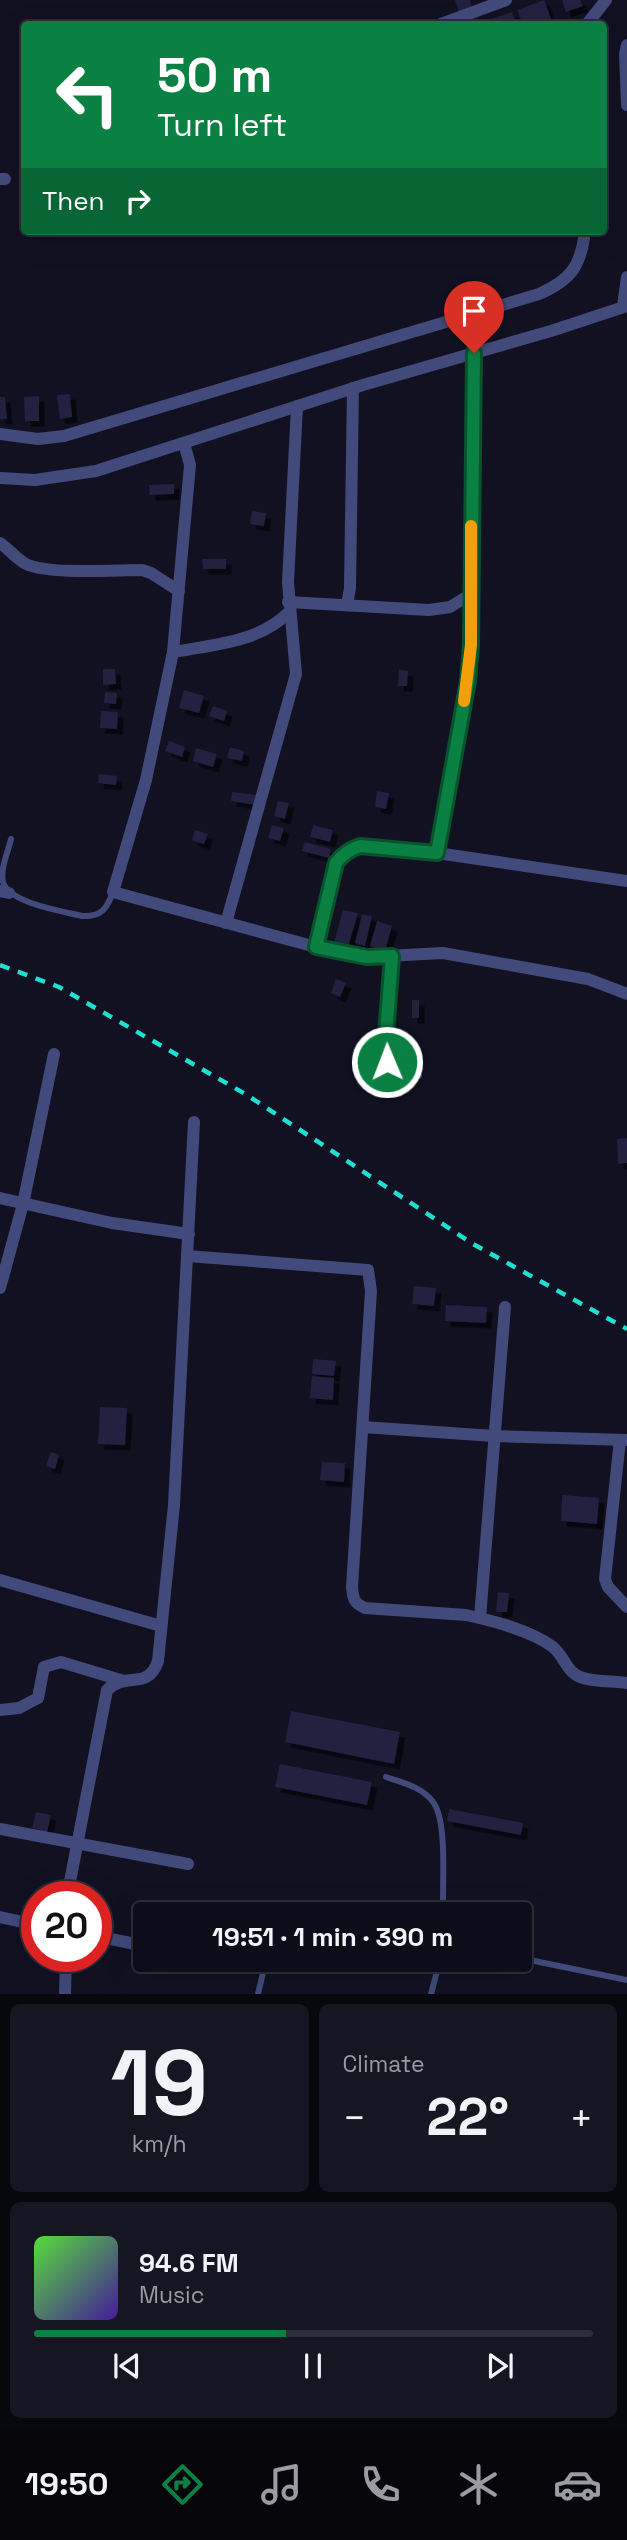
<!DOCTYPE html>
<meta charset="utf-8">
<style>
body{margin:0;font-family:"Space Grotesk",sans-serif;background:#161623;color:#f1f3f6;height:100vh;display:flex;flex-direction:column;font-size:26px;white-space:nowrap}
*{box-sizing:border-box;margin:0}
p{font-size:23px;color:#9a9ca2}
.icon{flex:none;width:38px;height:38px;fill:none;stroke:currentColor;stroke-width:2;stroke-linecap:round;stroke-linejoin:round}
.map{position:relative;height:1994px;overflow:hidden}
.sheet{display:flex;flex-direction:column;gap:10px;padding:10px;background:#07070e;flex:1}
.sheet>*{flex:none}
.guide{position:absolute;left:21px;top:21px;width:586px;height:214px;border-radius:7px;box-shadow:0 7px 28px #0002,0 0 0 2px #2d2d39;background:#0b8043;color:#fff;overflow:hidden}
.speed{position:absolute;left:21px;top:1881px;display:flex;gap:14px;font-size:35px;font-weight:700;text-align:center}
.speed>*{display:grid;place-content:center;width:91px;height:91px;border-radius:50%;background:#0d0d1a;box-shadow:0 7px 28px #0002,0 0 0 2px #2d2d39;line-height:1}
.speed .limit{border:10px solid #d22;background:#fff;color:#111}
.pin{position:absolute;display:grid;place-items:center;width:60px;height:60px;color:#fff;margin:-72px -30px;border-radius:50% 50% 50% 0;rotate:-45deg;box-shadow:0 0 7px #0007}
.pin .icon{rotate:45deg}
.me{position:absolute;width:77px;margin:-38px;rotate:359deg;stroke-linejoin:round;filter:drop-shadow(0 0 5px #0008)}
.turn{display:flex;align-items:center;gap:24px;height:147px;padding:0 21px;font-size:32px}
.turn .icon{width:91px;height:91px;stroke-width:2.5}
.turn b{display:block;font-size:49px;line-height:60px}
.then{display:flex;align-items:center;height:66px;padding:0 21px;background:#0003;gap:14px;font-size:26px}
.big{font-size:52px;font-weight:600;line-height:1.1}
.sheet .card{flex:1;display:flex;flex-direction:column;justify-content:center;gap:10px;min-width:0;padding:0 24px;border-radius:10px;background:#161623}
.sheet .dial{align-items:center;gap:0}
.dial b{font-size:91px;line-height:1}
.song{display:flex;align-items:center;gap:21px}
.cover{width:84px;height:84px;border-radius:10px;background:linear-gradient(135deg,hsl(110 70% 55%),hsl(260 70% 35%))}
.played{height:7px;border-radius:4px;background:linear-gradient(90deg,#0b8043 45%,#2d2d39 45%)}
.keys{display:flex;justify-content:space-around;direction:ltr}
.heat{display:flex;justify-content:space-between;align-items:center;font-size:38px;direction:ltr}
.sheet .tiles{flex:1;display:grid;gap:10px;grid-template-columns:1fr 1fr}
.card:last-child{grid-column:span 2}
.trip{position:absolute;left:133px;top:1902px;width:399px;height:70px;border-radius:7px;background:#0d0d1a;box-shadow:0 7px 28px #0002,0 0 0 2px #2d2d39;font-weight:600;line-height:70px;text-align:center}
.menu{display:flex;height:112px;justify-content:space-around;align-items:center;background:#05050a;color:#9a9ca2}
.menu .icon{width:49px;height:49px}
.menu .selected{color:#0b8043}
.menu b{font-size:32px;color:#f1f3f6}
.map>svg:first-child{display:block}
.building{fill:#212041;filter:url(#shadow)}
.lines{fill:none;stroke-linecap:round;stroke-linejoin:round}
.lane{stroke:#424a7b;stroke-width:6}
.street{stroke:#424a7b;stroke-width:12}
.rail{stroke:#1edfd0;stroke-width:4.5;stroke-dasharray:10 9;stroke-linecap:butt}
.route-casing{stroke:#07532c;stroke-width:18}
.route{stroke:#0b8043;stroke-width:12}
.slow{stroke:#f59e0b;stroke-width:12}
</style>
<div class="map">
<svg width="627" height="1994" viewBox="0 0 627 1994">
<defs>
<filter id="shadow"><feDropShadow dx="5.5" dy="5.5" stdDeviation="0" flood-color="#0009"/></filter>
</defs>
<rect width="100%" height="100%" fill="#112"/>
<g class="building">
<polygon points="455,0 470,0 472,8 459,12"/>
<polygon points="544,0 553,24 523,24 517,10"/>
<polygon points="562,0 580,0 583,6 566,12"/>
<polygon points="512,12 517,24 494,24 492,19"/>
<polygon points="70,394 72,417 60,419 57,395"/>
<polygon points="39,396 39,421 25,421 24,397"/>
<polygon points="0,397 5,397 7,419 0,419"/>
<polygon points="174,484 174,494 150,495 149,485"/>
<polygon points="252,511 266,513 264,526 250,524"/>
<polygon points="202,559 226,559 226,569 203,569"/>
<polygon points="103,669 115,669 116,684 103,685"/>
<polygon points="399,670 408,671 407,686 398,686"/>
<polygon points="184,690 204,696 199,713 179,708"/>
<polygon points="105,692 117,693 116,704 104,703"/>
<polygon points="213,706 227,711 224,721 209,716"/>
<polygon points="101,711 118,712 117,729 100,728"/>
<polygon points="169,741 185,747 182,757 165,751"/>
<polygon points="230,747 244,751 242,761 227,758"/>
<polygon points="196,748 217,754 213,767 193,761"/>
<polygon points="99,774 117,776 116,785 98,783"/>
<polygon points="377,791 389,793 386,809 375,807"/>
<polygon points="232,792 256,795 255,805 231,801"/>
<polygon points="278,801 289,803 285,819 274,816"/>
<polygon points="272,825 284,828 280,841 268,838"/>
<polygon points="313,825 333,830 330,842 310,837"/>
<polygon points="195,830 208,834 204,844 192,840"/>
<polygon points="305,842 331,849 329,858 302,851"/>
<polygon points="343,910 358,913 348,947 334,943"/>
<polygon points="362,914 372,916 365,946 355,943"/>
<polygon points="377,921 392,926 385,951 370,946"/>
<polygon points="336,979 346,983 340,997 331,993"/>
<rect x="412" y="1000" width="7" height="18"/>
<polygon points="627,1138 627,1163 618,1164 617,1139"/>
<polygon points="414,1286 436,1288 434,1306 412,1304"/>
<polygon points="446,1305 487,1307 486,1323 445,1321"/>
<polygon points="313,1359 336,1361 334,1376 312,1374"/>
<polygon points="312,1376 334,1378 333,1400 310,1398"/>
<polygon points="100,1407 127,1408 125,1445 98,1444"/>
<polygon points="51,1452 59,1455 55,1469 46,1466"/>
<polygon points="322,1462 345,1463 344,1482 320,1480"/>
<polygon points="562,1495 599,1498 597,1524 561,1521"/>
<polygon points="498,1592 509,1593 507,1612 496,1612"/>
<polygon points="291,1711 400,1732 394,1764 285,1742"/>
<polygon points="280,1764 372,1782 367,1805 275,1787"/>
<polygon points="449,1809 523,1823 521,1835 447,1821"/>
<polygon points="36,1812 51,1815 47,1832 32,1828"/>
</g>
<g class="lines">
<g class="lane">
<path d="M 11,839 C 8,852 0,869 3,882 C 9,903 62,911 82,916 C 101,917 107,909 113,892"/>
<path d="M 392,956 L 385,1055 C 390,1072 404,1073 419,1076"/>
<path d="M 386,1777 C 404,1783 422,1787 433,1802 C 448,1821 442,1889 443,1914"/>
<polyline points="292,1914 297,1914"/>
<polyline points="520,1958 627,1980"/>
<polyline points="258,1994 266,1960"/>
<polyline points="431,1994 440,1960"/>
</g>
<g class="street">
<polyline points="441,24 506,0"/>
<polyline points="587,24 606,0"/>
<polyline points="627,45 625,54 627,105"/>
<polyline points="0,179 5,179"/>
<polyline points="623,306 627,277"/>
<path d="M 0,434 L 38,439 L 64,436 L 539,294 C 571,280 581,266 585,231"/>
<polyline points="184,443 190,465 173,652 146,780 113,892 316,947 367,957 443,953 588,979 627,994"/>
<polyline points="0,478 35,480 96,471 363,385 551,331 627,306"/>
<path d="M 0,543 C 9,549 16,559 26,564 C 49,575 114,570 142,570 L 151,573 L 179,591"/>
<polyline points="288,602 429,610 450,607 471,594"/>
<polyline points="347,605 350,588 353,388"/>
<path d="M 173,652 C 213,645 260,642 289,612"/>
<polyline points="437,853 468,681 471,645 474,353"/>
<polyline points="0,891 9,893"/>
<polyline points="226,923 296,674 288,582 297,406"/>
<polyline points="316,947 336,863 351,849 361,846 437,853 627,881"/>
<polyline points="0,1198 112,1223 189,1234"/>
<path d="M 187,1256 L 368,1270 L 371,1291 L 352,1587 C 353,1599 354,1603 365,1608 L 466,1615 C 494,1621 530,1630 553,1647 C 565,1657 567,1674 583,1678 C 596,1682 613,1681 627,1683"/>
<polyline points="0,1288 23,1204 54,1054"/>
<polyline points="363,1427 494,1436 627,1440"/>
<polyline points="620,1440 605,1579 608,1587 627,1607"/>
<polyline points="0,1580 161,1626"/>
<polyline points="480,1618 505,1307"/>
<polyline points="0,1710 19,1708 38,1698 44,1667 61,1662 124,1681"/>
<polyline points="0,1829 188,1864"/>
<path d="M 67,1897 L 107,1690 C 126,1671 148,1691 158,1661 L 174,1505 L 194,1122"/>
<polyline points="0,1917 37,1925"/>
<polyline points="96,1936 145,1946"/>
<polyline points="65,1994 66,1956"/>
</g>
<polyline class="rail" points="0,965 59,987 247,1095 473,1244 627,1329"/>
</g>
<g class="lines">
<defs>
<path id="route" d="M 387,1062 L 385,1048 L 392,956 L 367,957 L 316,947 L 336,863 C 343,854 350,849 360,846 L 437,853 L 468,681 L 471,645 L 474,353"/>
</defs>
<use href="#route" class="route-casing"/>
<use href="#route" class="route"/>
<polyline class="slow" points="464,701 471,645 471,526"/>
</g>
</svg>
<div class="speed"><div class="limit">20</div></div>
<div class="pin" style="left:474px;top:353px;background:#d93025"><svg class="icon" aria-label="arrive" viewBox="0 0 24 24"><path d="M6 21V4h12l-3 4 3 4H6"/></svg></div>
<svg class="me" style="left:387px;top:1062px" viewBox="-20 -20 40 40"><circle r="17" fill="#0b8043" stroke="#fff" stroke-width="3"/><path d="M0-11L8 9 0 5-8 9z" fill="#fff"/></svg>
<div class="trip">19:51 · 1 min · 390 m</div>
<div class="guide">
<div class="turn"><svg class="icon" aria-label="left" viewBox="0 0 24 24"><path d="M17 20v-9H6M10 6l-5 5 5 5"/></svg><div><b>50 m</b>Turn left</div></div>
<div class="then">Then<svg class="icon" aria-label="right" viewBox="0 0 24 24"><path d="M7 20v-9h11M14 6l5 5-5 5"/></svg></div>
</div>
</div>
<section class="sheet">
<div class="tiles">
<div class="card dial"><b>19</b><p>km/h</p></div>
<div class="card"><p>Climate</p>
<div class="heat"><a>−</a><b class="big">22°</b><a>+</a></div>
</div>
<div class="card">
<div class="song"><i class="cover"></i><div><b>94.6 FM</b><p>Music</p></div></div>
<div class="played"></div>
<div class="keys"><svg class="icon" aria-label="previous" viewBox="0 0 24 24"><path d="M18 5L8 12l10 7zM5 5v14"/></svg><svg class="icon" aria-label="pause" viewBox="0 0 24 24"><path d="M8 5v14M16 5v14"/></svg><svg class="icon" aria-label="next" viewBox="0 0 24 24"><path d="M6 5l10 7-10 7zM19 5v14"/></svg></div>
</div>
</div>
</section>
<nav class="menu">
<b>19:50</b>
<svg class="icon selected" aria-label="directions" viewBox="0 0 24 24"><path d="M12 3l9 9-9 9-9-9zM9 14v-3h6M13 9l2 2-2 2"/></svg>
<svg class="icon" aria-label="music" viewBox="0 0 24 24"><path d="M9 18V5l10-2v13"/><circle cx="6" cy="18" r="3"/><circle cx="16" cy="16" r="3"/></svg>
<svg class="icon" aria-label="phone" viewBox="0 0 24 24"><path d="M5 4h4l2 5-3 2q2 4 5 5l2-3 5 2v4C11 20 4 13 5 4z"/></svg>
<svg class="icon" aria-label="climate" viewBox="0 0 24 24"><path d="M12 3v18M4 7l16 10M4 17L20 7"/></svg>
<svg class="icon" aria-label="car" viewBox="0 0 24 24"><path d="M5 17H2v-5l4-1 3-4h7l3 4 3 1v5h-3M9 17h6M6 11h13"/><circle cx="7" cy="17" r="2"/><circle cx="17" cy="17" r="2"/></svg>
</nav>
